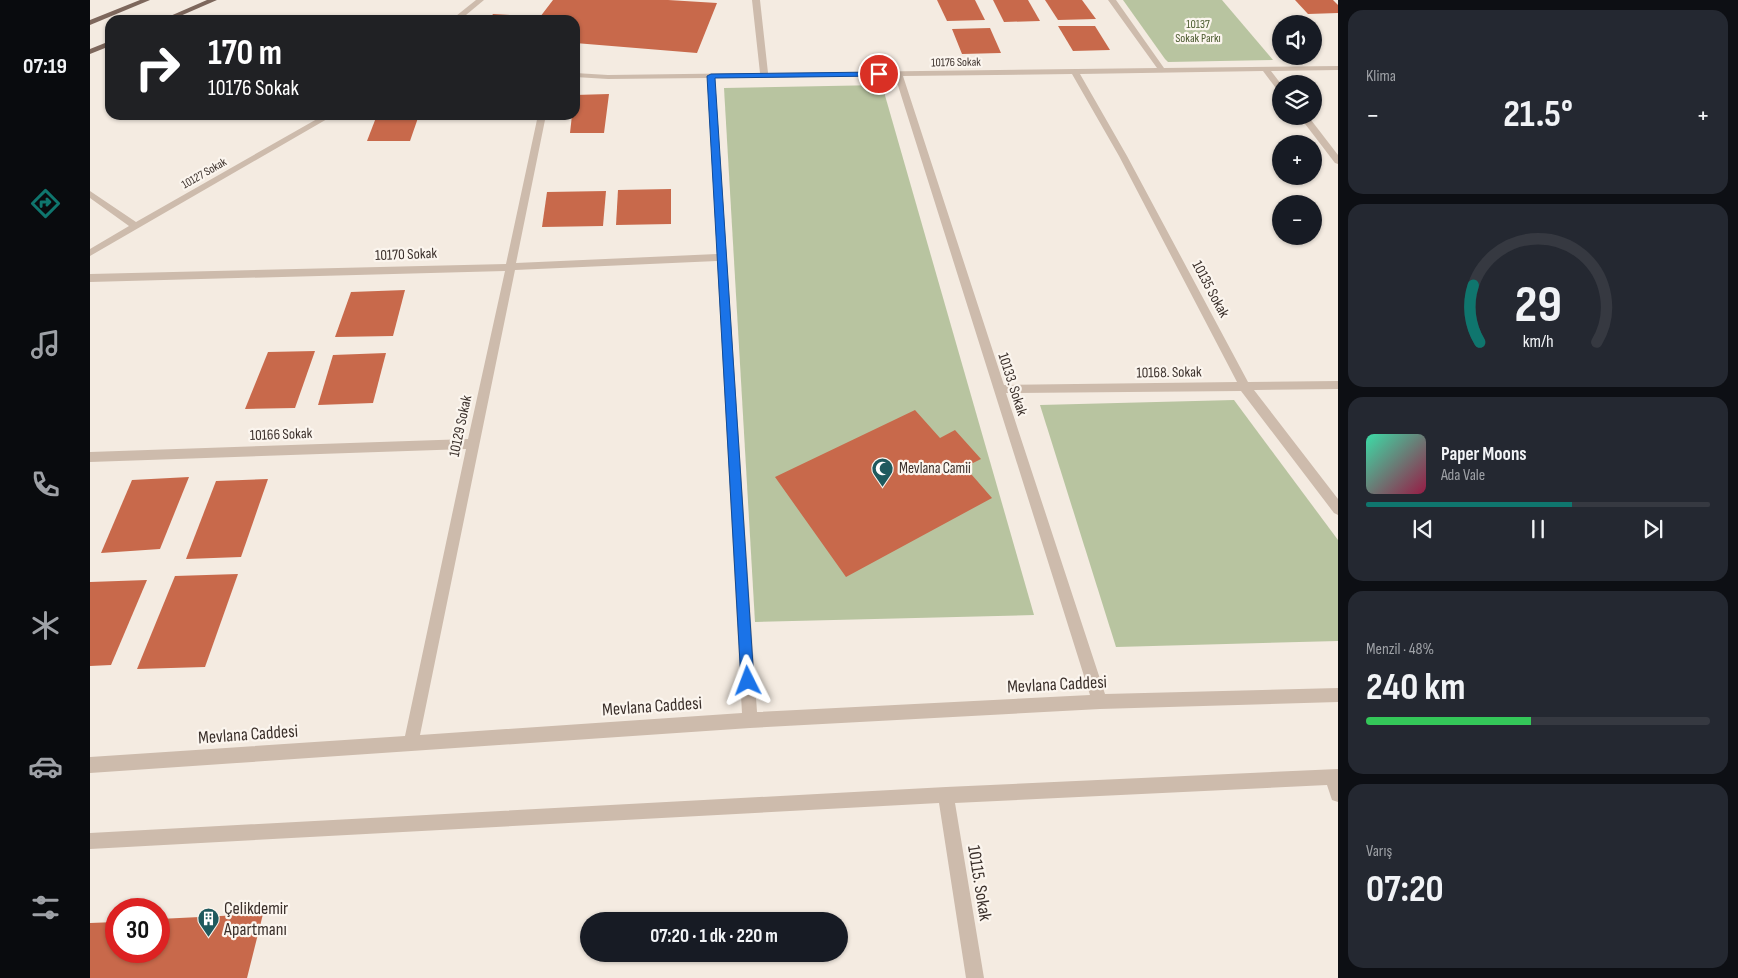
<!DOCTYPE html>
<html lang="tr">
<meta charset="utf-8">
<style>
body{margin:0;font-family:"Sofia Sans Condensed",sans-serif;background:#242831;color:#f1f3f6;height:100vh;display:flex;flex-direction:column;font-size:19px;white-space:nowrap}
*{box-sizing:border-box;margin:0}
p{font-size:16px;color:#9ea1a6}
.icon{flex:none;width:28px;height:28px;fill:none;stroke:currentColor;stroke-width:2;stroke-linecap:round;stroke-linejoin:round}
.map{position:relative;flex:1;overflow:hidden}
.sheet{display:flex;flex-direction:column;gap:10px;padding:10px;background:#0d0f14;width:400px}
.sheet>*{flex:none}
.guide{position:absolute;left:15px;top:15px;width:475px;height:105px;border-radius:15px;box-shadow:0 1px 4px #0004;background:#202124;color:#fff;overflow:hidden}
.fabs{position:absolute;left:1182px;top:15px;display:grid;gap:10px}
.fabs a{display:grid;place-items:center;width:50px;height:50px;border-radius:50%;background:#171b24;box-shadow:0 1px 4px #0004;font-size:25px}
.speed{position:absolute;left:15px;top:898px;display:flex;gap:10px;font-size:25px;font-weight:700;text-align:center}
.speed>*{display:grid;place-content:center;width:65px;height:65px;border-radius:50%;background:#171b24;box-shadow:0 1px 4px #0004;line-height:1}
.speed .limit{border:8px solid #d22;background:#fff;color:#111}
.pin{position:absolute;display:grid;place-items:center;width:42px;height:42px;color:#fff;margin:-21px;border:2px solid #fff;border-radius:50%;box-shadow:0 1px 5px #0007}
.me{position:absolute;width:55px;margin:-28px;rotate:357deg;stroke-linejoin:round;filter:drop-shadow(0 0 4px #0008)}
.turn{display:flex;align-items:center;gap:18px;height:105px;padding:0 20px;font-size:22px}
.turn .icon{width:65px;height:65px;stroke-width:2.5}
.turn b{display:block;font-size:35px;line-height:42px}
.big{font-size:38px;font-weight:700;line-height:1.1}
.sheet .tile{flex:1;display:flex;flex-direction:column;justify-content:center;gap:8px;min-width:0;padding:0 18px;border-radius:15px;background:#242831}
.sheet .dial{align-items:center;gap:0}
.dial svg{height:130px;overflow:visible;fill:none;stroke:#363941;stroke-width:7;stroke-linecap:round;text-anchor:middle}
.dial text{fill:#f1f3f6;stroke:none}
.song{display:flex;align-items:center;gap:15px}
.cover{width:60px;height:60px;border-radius:8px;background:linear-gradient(135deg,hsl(160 70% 55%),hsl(340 70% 35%))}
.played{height:5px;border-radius:2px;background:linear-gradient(90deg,#0f766e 60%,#363941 60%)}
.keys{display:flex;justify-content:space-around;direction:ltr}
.heat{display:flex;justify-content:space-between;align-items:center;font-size:28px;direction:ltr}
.charge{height:8px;border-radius:4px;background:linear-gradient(90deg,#34c759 48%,#363941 0)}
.trip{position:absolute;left:490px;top:912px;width:268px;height:50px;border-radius:25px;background:#171b24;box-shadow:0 1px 4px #0004;font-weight:700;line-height:50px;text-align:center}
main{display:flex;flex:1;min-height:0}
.tab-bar{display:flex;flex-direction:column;width:90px;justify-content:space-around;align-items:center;background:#090b0e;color:#9ea1a6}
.tab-bar .icon{width:35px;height:35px}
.tab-bar .active{color:#0f766e}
.tab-bar b{font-size:22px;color:#f1f3f6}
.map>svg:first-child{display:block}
.green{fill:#b8c4a0}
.building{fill:#c8694b}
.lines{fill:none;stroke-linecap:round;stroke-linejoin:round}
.minor{fill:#cdbbac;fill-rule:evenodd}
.major{fill:#7d675c;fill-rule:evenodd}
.route{fill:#1a73e8;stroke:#114b97}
.labels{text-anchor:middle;stroke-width:4.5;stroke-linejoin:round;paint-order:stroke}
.far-park-label{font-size:12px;fill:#4a5a2e;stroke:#fbf5ee}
.far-street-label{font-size:12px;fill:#3b302b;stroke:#fbf5ee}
.street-label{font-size:15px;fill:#3b302b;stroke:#fbf5ee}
.poi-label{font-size:15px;fill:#3b302b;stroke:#fbf5ee;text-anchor:start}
.near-street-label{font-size:18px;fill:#3b302b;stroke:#fbf5ee}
.near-poi-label{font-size:18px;fill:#3b302b;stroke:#fbf5ee;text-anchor:start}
</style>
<main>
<nav class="tab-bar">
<b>07:19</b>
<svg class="icon active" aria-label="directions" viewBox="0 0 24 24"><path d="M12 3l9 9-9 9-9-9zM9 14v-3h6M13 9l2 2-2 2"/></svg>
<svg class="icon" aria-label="music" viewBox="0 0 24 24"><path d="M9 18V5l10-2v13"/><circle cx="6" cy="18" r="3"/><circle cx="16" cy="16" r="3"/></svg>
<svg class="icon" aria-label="phone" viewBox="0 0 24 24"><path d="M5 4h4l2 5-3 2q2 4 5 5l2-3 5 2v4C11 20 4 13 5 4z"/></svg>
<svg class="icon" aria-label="climate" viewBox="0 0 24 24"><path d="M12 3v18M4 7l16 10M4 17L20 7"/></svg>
<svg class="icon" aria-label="car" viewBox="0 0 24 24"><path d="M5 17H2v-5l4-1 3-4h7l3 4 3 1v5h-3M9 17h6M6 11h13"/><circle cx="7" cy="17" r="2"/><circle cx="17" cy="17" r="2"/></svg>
<svg class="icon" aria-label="filters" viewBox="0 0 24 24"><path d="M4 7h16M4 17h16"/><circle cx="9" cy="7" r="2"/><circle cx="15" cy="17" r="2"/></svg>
</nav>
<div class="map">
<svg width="1248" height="978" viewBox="0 0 1248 978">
<rect width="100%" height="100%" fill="#f4ebe1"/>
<g class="green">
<polygon points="1033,0 1132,0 1183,60 1078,62 1075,59"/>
<polygon points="792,85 944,615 665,622 634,88"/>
<polygon points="1144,400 1248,540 1248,641 1026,647 950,405"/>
</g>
<g class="building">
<polygon points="463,0 578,0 627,3 607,53 485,43 485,20 399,20 403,14 450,17"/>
<polygon points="847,0 885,0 895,20 857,21"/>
<polygon points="903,0 938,0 950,21 914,22"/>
<polygon points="955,0 992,0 1006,19 968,20"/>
<polygon points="1205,0 1243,0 1248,5 1248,13 1218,14"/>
<polygon points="968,26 1005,26 1020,50 983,51"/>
<polygon points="900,28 911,53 872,54 862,29"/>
<polygon points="519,94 514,133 480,133 482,115 485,115 485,95"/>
<polygon points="287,115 329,115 320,141 277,141"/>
<polygon points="581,189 581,224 526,225 528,190"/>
<polygon points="516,191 513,226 452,227 457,192"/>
<polygon points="315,290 303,336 245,337 261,292"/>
<polygon points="225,351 205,408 155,409 178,352"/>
<polygon points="296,353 283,403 228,405 243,355"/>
<polygon points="825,410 850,438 865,430 891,459 875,467 902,498 756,577 685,477"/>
<polygon points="99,477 70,549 11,553 42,480"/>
<polygon points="178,479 151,557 96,559 126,481"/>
<polygon points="148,574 115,667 47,669 85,576"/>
<polygon points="57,580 21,665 0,666 0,582"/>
<polygon points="173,914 157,978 0,978 0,923 26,922 26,951 69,951 69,919"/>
</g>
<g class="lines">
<g class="minor">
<polygon points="386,0 394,0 370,20 361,20"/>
<path d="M 662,0 L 670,0 L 678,73 L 1067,68 L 1018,0 L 1026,0 L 1074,68 L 1248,66 L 1248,70 L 1181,71 L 1191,84 L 1191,91 L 1188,91 L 1173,71 L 990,74 L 1037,156 L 1158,382 L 1248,381 L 1248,389 L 1164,390 L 1248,499 L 1248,515 L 1244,513 L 1151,391 L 916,393 L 1015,694 L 1248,688 L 1248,702 L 1010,709 L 660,728 L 0,773 L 0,757 L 315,736 L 376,449 L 0,462 L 0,452 L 378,439 L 415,271 L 0,282 L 0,274 L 416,264 L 448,115 L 456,115 L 426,263 L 627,254 L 617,78 L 518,79 L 485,77 L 485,73 L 518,75 L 670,73 ZM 982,74 L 1029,156 L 1147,382 L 914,385 L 813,76 ZM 805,76 L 1000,695 L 667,712 L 625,78 ZM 627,261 L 652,713 L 330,735 L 425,270 Z"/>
<polygon points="234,115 244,115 0,256 0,249 39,226 0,198 0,191 46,222"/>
<polygon points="1209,116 1218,116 1248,155 1248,164 1245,163"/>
<polygon points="1248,769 1248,802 1242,800 1237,785 865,803 894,978 876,978 849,803 0,849 0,833 856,787"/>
</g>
<g class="major">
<polygon points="50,0 60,0 0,25 0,20"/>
<polygon points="117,0 127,0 81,20 71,20"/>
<polygon points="20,41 20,46 0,54 0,49"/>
</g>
</g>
<polygon class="route" points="789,72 792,73 792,76 625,78 664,681 662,686 658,688 653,686 651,681 617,76 621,74"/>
<defs>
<symbol id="mosque-pin" viewBox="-11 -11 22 30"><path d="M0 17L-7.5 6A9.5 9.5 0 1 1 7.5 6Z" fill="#1f5a5e" stroke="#fbf5ee"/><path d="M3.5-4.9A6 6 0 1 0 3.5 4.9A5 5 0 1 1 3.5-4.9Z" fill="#fff"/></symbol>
<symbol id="building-pin" viewBox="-11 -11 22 30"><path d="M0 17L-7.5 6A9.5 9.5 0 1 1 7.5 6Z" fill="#1f5a5e" stroke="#fbf5ee"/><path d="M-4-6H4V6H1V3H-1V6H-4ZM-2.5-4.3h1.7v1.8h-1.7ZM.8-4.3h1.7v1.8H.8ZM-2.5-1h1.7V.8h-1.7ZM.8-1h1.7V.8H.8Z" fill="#fff"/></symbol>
</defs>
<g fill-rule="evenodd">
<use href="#mosque-pin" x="780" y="456" width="25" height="34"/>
<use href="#building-pin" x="106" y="906" width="25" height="34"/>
</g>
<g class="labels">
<g class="far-park-label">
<text x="1108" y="28">10137<tspan x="1108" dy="14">Sokak Parkı</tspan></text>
</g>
<g class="far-street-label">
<text transform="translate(866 62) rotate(-1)" y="4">10176 Sokak</text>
<text transform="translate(114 173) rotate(-30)" y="4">10127 Sokak</text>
</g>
<g class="street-label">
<text transform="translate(316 254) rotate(-2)" y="5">10170 Sokak</text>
<text transform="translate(1121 289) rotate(62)" y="5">10135 Sokak</text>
<text transform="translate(1079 372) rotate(-1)" y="5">10168. Sokak</text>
<text transform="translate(923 384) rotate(72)" y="5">10133. Sokak</text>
<text transform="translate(370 426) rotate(-78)" y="5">10129 Sokak</text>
<text transform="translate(191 434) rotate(-2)" y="5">10166 Sokak</text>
</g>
<g class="poi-label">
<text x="809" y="473">Mevlana Camii</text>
</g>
<g class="near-street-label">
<text transform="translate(967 684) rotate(-3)" y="6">Mevlana Caddesi</text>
<text transform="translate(562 706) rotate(-4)" y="6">Mevlana Caddesi</text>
<text transform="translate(158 734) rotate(-4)" y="6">Mevlana Caddesi</text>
<text transform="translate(890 883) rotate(81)" y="6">10115. Sokak</text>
</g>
<g class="near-poi-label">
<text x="134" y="914">Çelikdemir<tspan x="134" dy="21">Apartmanı</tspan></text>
</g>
</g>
</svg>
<div class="fabs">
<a><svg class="icon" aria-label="sound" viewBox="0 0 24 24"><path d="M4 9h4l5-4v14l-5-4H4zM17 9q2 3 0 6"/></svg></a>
<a><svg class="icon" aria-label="layers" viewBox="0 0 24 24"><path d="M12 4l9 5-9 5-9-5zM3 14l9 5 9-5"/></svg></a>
<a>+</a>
<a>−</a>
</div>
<div class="speed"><div class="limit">30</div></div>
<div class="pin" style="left:789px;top:74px;background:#d93025"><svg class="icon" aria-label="arrive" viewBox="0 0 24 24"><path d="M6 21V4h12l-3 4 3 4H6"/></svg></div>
<svg class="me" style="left:658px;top:681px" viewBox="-20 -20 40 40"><path d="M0-17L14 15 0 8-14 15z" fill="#1a73e8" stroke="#fff" stroke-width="4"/></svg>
<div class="trip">07:20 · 1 dk · 220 m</div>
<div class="guide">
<div class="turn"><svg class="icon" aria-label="right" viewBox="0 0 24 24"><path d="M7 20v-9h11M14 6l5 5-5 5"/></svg><div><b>170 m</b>10176 Sokak</div></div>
</div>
</div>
<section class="sheet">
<div class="tile"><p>Klima</p>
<div class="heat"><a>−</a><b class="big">21.5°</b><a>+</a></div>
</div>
<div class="tile dial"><svg viewBox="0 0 100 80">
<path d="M14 69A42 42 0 1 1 86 69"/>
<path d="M14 69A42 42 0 0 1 10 34" stroke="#0f766e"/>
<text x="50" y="56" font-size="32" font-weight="700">29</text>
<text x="50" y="72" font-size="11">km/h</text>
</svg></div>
<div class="tile">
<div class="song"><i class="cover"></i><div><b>Paper Moons</b><p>Ada Vale</p></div></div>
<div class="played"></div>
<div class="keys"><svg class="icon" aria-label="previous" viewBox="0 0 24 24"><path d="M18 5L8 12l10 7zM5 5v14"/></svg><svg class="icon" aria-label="pause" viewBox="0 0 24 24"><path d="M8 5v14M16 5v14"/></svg><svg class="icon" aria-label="next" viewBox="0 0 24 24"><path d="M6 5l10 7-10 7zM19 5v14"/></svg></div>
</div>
<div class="tile"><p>Menzil · 48%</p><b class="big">240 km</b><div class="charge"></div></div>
<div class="tile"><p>Varış</p><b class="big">07:20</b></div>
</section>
</main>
